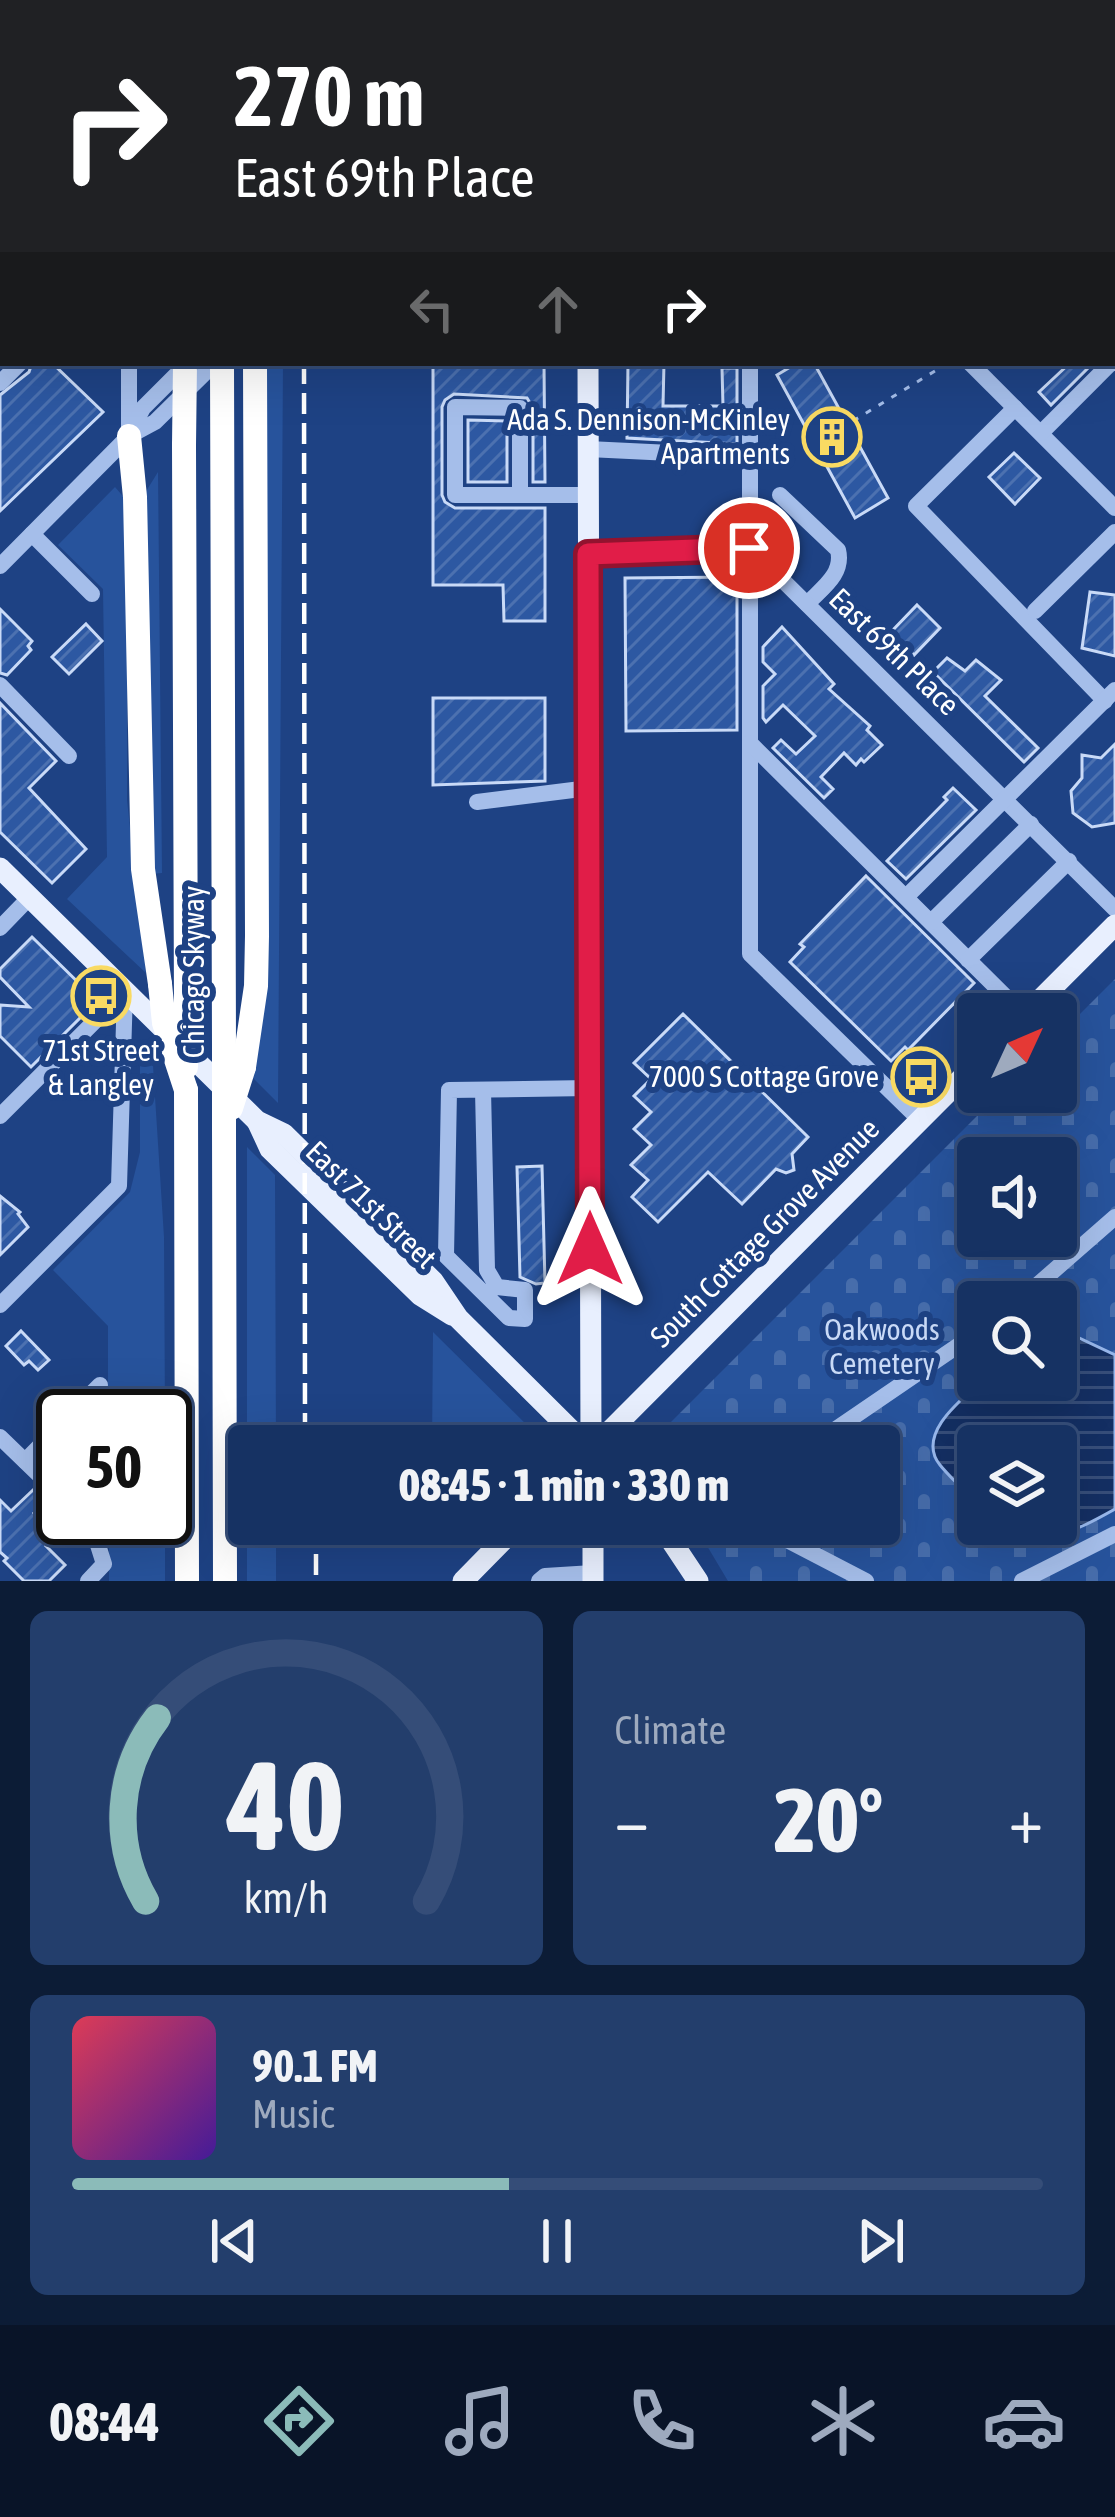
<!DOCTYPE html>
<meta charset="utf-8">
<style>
body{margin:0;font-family:"Asap Condensed",sans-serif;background:#233e6c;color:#f1f3f6;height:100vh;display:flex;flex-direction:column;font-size:45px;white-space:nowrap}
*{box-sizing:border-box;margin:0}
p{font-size:39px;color:#9eaabe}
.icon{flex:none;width:66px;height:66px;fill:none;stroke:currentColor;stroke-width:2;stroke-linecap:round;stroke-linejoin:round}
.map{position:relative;height:1581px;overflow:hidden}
.side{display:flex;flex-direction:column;gap:30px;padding:30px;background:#0c1c36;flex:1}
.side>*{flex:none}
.hud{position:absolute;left:0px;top:0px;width:1116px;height:366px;box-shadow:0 12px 48px #0002,0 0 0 3px #354d78;background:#202124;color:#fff;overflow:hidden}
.needle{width:78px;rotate:46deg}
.controls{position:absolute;left:957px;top:993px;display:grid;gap:24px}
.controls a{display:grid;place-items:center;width:120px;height:120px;border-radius:12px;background:#163263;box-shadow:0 12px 48px #0002,0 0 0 3px #354d78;font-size:60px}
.speed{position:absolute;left:36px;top:1389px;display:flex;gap:24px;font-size:60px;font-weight:700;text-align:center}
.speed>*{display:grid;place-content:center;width:156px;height:156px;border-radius:50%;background:#163263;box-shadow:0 12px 48px #0002,0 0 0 3px #354d78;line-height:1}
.speed .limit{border:6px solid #111;border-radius:18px;background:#fff;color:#111}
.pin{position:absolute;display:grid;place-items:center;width:102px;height:102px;color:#fff;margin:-51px;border:6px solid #fff;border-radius:50%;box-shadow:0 3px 12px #0007}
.me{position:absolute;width:132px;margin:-66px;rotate:0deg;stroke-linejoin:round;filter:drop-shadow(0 0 9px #0008)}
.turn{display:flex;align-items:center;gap:42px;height:252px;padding:0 36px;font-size:54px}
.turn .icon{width:156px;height:156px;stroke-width:2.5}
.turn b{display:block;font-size:84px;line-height:102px}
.lanes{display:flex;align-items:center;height:114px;padding:0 36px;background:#0003;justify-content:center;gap:60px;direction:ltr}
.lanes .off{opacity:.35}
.big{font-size:90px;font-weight:800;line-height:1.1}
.side .card{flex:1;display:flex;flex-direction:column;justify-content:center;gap:18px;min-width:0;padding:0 42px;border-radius:18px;background:#233e6c}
.side .dial{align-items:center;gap:0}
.dial svg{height:312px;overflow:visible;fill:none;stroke:#354d78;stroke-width:7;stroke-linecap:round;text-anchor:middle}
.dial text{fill:#f1f3f6;stroke:none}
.song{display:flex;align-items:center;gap:36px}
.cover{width:144px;height:144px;border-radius:18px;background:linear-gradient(135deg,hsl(350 70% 55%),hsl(260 70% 35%))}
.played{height:12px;border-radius:6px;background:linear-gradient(90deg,#8bbbb9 45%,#354d78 45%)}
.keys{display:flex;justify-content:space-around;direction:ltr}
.heat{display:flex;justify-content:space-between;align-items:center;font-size:66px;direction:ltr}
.side .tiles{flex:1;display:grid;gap:30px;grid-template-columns:1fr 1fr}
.card:last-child{grid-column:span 2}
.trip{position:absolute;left:228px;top:1425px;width:672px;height:120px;border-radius:12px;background:#163263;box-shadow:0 12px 48px #0002,0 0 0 3px #354d78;font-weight:800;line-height:120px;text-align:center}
.dock{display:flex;height:192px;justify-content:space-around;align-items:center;background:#091428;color:#9eaabe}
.dock .icon{width:84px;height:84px}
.dock .on{color:#8bbbb9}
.dock b{font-size:54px;color:#f1f3f6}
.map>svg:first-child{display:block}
.green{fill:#27539c}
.cemetery{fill:url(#cemetery-stones);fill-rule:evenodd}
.water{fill:url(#water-rules);stroke:#98b8ec;stroke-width:3}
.building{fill:url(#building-hatch);stroke:#c9daf7;stroke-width:3}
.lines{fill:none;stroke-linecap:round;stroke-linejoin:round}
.path{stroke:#a5beea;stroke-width:3;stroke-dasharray:6 9;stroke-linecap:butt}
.minor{stroke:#a5beea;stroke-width:16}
.major{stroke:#e8effe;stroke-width:21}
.highway{stroke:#fff;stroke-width:24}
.rail{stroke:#fff;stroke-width:4.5;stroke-dasharray:21 9;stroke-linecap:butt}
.highway-bridge{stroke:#fff;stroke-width:24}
.route-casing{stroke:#92132f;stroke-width:30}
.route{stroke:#e11d48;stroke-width:21}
.labels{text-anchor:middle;stroke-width:12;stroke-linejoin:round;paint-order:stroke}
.poi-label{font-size:30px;fill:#fff;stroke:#1e4284;text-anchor:end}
.street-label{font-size:30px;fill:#fff;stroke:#1e4284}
.park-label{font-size:30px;fill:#c9daf7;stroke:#1e4284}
</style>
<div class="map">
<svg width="1115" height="1581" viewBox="0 0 1115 1581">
<defs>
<pattern id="cemetery-stones" width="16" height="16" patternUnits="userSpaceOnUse" patternTransform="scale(3)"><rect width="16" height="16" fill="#27539c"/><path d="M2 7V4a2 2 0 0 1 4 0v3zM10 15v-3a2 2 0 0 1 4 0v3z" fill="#476dab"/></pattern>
<pattern id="water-rules" width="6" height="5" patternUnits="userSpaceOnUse" patternTransform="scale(3)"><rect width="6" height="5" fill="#142f63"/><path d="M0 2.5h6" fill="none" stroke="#374e7a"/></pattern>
<pattern id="building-hatch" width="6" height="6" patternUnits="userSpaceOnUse" patternTransform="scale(3)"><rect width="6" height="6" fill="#2d58a2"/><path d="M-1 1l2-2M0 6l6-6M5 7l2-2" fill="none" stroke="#4c71b0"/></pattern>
</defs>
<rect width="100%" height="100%" fill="#1e4284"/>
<g class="green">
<polygon points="267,363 283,363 278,1103 252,1077 267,848"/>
<polygon points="158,472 162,873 151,874 145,493"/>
<polygon points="115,487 127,501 127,800 146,973 67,899 107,857 103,589 58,545"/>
<polygon points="152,1050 164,1237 165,1416 76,1416 108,1383 108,1326 53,1270 130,1192 140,1152 140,1059"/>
<polygon points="247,1147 275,1175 276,1446 249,1446 249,1524 276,1524 276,1581 247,1581"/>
<polygon points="433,1332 548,1446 432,1446"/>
<polygon points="91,1518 165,1518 165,1581 109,1581 109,1535"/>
</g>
<path class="cemetery" d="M 1115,979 L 1115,1581 L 728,1581 L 694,1524 L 879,1524 L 879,1446 L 647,1446 L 1001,1092 L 1056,1092 L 1056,1038 ZM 978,1158 L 1056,1158 L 1056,1236 L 978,1236 ZM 978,1302 L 1056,1302 L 1056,1380 L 978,1380 ZM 978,1446 L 1056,1446 L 1056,1524 L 978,1524 Z"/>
<path class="water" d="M 1056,1335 L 1079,1338 L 1115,1355 L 1115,1509 C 1074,1532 1036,1552 993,1524 L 1056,1524 L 1056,1446 L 978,1446 L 978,1508 C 967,1491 952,1480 940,1465 C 915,1434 963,1398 983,1380 L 1056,1380 Z"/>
<g class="building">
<polygon points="32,363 52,363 103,412 0,511 0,395 29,372"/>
<polygon points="433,363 544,363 545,482 533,482 533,408 527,398 454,394 445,400 442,407 442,495 445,502 455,508 545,508 545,621 504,621 503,585 433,585"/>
<polygon points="628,363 664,363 663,406 723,406 722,368 737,368 737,444 627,438"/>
<polygon points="797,363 814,363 888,498 855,518 777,375"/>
<polygon points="1070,363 1093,363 1051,405 1039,392"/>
<polygon points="468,420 507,421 507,482 468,482"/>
<polygon points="1014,453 1040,478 1015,504 989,477"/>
<polygon points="737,577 737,730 626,731 625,578"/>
<polygon points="1090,592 1115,595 1115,656 1082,648"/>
<polygon points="917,605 940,628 914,655 891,632"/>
<polygon points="0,609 32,641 28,646 31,650 7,675 0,673"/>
<polygon points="86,624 102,641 69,674 52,657"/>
<polygon points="782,627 834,684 829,689 870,726 867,730 882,745 864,762 861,759 856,765 844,753 821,777 833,789 824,798 773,748 781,740 796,754 815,736 783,705 766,722 763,718 763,686 775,674 763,662 763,647"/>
<polygon points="947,658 965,671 976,660 1001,680 985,696 1038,748 1024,762 933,672"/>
<polygon points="433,698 545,698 545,781 433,785"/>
<polygon points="0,703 56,761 29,788 86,849 52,883 0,832"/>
<polygon points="1115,744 1115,823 1092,827 1073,813 1071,791 1082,778 1082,755 1101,758"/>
<polygon points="953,788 976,810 906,879 887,861 947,800 944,797"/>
<polygon points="866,876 974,983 908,1050 905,1047 891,1061 790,962 804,947 800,944"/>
<polygon points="32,937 97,1001 31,1067 0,1036 0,1005 29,1007 0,977 0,969"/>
<polygon points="683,1014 808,1137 792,1154 794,1170 786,1173 776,1169 742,1204 708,1172 658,1222 632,1197 648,1180 631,1165 651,1145 634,1129 651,1112 634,1096 651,1079 634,1063"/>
<polygon points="542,1166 545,1283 536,1284 520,1277 517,1167"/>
<polygon points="0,1196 20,1212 18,1214 28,1227 0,1255"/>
<polygon points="21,1331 49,1360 38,1370 29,1361 24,1365 6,1346"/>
<polygon points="33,1490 45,1502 34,1513 56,1536 46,1546 65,1565 49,1581 24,1581 4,1561 7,1558 0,1552 0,1500 11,1511"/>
</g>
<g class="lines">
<polyline class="path" points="853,421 948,363"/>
<g class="minor">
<polyline points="606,0 609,3"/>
<polyline points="129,3 129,0"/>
<polyline points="564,3 567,0"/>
<polyline points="743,3 746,0"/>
<polyline points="925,3 928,0"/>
<polyline points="1109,3 1112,0"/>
<polyline points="0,67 2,0"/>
<polyline points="0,134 3,137"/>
<polyline points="1113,180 1115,178"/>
<polyline points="0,199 3,196"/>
<polyline points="0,268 3,271"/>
<polyline points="129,363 129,429"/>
<polyline points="750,363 750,954 920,1120"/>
<polyline points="970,363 1115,508"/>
<polyline points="0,383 20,363"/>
<polyline points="1015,408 916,506 1105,701"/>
<polyline points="1041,433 1111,363"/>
<polyline points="129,435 143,408 188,363"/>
<polyline points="588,449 733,456"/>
<polyline points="520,495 520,408 455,407 455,495 588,495"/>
<path d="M 780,495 L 838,550 C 844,574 822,588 807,604"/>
<polyline points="32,534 92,594"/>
<polyline points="588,554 749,547 1115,909"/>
<polyline points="0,566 129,436 155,422 215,363"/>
<polyline points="1035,611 1115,532"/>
<polyline points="0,685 69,756"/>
<polyline points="750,743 1023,1014"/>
<polyline points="477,802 589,788"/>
<polyline points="906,897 1115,690"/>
<polyline points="931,922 1031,824"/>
<polyline points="0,928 30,897"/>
<polyline points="968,960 1069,861"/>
<polyline points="483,1090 487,1270 497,1287 525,1290 525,1319 509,1318 446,1256 449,1090 590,1088"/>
<polyline points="0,1116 125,991"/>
<polyline points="1018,1302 1115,1217"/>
<polyline points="0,1305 119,1186 125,991"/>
<polyline points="69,1416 100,1385"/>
<polyline points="0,1437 63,1498"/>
<polyline points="811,1446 978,1332"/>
<polyline points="25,1461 63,1422"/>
<polyline points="84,1518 92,1526 104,1564 88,1581"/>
<polyline points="756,1524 866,1581"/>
<polyline points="539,1581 545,1576 593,1573"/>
<polyline points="1022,1581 1115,1534"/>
</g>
<g class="major">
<polyline points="586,0 586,3"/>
<polyline points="588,363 591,1446"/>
<polyline points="0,868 257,1121 284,1134 433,1281 458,1318 587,1446"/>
<polyline points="1026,1014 1115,925"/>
<polyline points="257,1121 270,1149 420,1295 452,1315"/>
<polyline points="595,1446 978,1062"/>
<polyline points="593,1524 593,1581"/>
<polyline points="660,1524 698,1581"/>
<polyline points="463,1581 519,1524"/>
</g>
<g class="highway">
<polyline points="183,0 183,3"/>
<polyline points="221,0 221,3"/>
<polyline points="222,363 224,1047"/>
<polyline points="129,436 135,497 143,869 160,984"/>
<polyline points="184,445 186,1010"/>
<polyline points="244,1067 256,986 257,936 255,363"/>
<polyline points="186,1090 187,1581"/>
<polyline points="224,1128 225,1581"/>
</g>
<g class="rail">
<polyline points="303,0 303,3"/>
<polyline points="304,363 305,1446"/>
<polyline points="316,1524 316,1581"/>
</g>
<g class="highway-bridge">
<polyline points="184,445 185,363"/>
<polyline points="160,984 164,1023 186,1090"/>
<polyline points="186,1010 186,1067"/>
<polyline points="224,1047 224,1128"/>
<polyline points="231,1108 244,1067"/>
</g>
</g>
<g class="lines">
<defs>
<polyline id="route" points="590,1249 588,554 749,548"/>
</defs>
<use href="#route" class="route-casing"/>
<use href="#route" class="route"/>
</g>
<defs>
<symbol id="building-ring" viewBox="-11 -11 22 22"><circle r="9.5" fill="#1e4284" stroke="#f9da63" stroke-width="1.5"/><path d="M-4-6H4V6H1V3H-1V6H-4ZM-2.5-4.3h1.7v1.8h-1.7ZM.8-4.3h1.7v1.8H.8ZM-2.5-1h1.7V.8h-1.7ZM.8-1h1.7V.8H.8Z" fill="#f9da63"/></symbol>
<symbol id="bus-ring" viewBox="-11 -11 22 22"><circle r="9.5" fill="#1e4284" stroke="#f9da63" stroke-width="1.5"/><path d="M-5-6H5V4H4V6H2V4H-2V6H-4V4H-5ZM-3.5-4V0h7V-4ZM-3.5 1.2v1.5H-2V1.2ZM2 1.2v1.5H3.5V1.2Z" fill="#f9da63"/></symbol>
</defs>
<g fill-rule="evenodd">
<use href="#building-ring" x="799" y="404" width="66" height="66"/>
<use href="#bus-ring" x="68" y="963" width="66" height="66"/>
<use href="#bus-ring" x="888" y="1044" width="66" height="66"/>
</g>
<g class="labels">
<g class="poi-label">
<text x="790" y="430">Ada S. Dennison-McKinley<tspan x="790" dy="34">Apartments</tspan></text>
<text x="101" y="1061" text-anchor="middle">71st Street<tspan x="101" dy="34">&amp; Langley</tspan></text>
<text x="879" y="1087">7000 S Cottage Grove</text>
</g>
<g class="street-label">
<text transform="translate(894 652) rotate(44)" y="10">East 69th Place</text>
<text transform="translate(194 972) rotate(-90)" y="10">Chicago Skyway</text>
<text transform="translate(371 1205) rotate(44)" y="10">East 71st Street</text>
<text transform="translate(765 1233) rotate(-45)" y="10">South Cottage Grove Avenue</text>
</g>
<g class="park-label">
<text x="882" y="1340">Oakwoods<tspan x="882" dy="34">Cemetery</tspan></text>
</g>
</g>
</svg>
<div class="controls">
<a><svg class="needle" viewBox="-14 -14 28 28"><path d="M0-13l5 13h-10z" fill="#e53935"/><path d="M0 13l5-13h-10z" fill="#9eaabe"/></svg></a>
<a><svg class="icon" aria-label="sound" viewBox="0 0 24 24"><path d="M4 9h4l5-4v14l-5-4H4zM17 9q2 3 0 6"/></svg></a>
<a><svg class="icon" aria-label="search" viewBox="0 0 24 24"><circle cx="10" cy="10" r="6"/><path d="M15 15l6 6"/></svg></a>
<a><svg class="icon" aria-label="layers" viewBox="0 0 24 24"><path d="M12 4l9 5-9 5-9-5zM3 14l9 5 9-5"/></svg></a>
</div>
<div class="speed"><div class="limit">50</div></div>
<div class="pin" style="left:749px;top:548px;background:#d93025"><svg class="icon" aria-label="arrive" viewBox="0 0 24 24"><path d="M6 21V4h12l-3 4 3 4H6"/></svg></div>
<svg class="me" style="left:590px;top:1249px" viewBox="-20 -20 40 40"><path d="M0-17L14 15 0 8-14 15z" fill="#e11d48" stroke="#fff" stroke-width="4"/></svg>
<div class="trip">08:45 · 1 min · 330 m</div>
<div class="hud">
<div class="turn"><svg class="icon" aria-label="right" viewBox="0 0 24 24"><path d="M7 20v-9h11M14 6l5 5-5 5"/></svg><div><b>270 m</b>East 69th Place</div></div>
<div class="lanes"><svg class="icon off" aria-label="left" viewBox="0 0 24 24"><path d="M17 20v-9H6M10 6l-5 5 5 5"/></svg><svg class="icon off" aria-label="ahead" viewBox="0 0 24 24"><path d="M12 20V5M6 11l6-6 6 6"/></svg><svg class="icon" aria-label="right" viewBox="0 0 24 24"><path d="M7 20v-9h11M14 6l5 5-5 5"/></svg></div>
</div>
</div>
<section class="side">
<div class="tiles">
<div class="card dial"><svg viewBox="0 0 100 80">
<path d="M14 69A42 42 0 1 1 86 69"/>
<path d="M14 69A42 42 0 0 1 17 22" stroke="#8bbbb9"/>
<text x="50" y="56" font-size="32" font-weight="700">40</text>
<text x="50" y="72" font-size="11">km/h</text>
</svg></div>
<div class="card"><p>Climate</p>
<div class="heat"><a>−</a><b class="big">20°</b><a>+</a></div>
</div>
<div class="card">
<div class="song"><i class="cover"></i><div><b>90.1 FM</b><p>Music</p></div></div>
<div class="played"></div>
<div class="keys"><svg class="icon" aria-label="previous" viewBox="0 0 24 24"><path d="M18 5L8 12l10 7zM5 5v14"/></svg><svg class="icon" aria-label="pause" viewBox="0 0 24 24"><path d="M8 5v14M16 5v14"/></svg><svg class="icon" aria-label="next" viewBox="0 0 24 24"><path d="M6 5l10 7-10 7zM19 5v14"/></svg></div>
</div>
</div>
</section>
<nav class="dock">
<b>08:44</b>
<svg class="icon on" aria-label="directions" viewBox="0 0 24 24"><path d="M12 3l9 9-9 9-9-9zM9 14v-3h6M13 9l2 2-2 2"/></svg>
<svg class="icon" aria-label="music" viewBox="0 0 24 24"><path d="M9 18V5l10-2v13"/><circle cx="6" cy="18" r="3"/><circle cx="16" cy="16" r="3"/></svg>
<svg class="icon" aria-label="phone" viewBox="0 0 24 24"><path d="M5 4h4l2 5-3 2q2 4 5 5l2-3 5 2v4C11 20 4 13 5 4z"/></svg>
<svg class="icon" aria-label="climate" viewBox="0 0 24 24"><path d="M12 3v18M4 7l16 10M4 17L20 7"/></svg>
<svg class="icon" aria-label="car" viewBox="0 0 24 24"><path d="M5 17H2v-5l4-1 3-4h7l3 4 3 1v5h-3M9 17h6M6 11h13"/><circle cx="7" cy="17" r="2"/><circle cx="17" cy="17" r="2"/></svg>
</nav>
